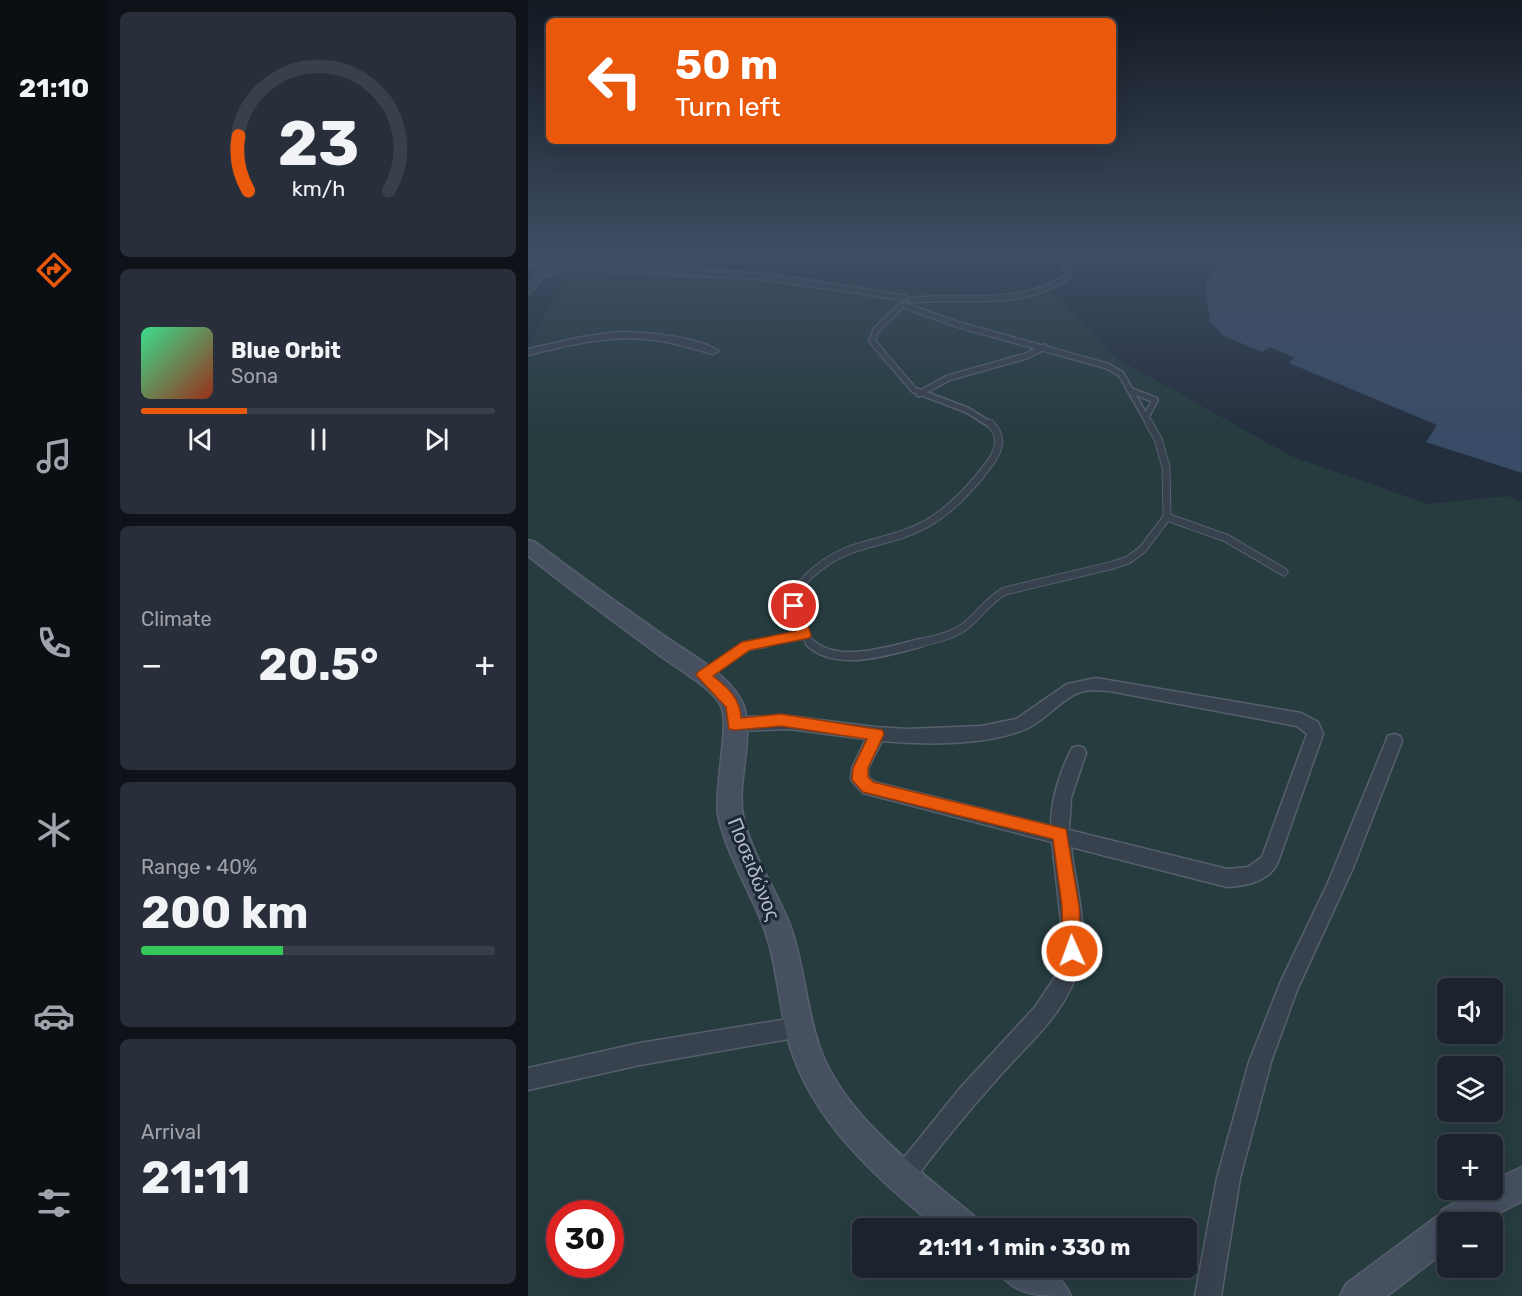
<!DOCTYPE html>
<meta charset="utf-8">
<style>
body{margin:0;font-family:Rubik,sans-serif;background:#282f3a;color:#f1f3f6;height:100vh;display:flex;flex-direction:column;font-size:22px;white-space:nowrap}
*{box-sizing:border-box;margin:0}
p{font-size:20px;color:#a0a4aa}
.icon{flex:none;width:33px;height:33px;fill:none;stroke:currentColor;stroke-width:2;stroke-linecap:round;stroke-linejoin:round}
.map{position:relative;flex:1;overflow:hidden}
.drawer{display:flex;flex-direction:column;gap:12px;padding:12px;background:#0f1319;width:420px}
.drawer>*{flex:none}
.guide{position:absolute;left:18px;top:18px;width:570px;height:126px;border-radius:9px;box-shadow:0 6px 24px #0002,0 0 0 2px #39404a;background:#ea580c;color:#fff;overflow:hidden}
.tools{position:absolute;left:909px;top:978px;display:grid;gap:12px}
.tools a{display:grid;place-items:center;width:66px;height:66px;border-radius:9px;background:#1b232e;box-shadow:0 6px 24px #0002,0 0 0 2px #39404a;font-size:30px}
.speed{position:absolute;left:18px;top:1200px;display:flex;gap:12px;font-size:30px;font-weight:700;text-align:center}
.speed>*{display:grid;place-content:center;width:78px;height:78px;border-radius:50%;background:#1b232e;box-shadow:0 6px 24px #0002,0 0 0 2px #39404a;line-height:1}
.speed .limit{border:9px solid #d22;background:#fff;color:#111}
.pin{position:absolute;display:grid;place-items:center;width:51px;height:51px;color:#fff;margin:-26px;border:3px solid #fff;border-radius:50%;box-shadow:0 2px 6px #0007}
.me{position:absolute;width:66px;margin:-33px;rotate:358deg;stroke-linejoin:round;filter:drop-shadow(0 0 4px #0008)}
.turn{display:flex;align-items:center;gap:21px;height:126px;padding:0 30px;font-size:27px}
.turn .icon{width:78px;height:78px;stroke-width:2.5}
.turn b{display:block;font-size:42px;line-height:51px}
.big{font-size:45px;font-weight:700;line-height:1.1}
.drawer .card{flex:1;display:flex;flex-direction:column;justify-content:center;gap:9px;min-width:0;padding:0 21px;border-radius:9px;background:#282f3a}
.drawer .dial{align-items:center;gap:0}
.dial svg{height:156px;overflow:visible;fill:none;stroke:#39404a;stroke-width:7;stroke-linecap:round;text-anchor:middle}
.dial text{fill:#f1f3f6;stroke:none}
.song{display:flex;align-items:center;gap:18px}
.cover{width:72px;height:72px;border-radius:9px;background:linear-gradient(135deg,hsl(150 70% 55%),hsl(10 70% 35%))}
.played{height:6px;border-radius:3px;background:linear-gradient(90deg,#ea580c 30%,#39404a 30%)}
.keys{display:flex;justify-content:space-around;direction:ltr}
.heat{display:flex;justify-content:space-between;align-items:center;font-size:33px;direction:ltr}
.charge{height:9px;border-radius:4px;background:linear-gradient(90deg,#34c759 40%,#39404a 0)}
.trip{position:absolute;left:324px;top:1218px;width:345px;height:60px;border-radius:9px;background:#1b232e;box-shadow:0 6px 24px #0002,0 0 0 2px #39404a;font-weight:700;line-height:60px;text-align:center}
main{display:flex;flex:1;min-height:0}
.menu{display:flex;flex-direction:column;width:108px;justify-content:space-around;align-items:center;background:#0b0e12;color:#a0a4aa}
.menu .icon{width:42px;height:42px}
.menu .selected{color:#ea580c}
.menu b{font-size:27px;color:#f1f3f6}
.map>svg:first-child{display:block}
.green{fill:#263c3f;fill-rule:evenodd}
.water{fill:#394c67}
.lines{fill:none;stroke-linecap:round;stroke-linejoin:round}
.lane-far2-casing{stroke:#565f6c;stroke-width:8}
.lane-far1-casing{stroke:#565f6c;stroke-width:9}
.lane-casing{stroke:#565f6c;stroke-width:11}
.street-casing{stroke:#565f6c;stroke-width:3}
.secondary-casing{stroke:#565f6c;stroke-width:3}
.lane-far2{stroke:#38414e;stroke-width:5}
.lane-far1{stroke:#38414e;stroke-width:7}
.lane{stroke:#38414e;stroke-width:8}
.street{fill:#38414e;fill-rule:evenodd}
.secondary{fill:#465061;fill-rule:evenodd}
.route{fill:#ea580c;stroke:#983908;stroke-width:1.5}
.labels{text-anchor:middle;stroke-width:6;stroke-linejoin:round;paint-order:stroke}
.near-street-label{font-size:20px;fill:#b4bcc9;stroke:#1d2633}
</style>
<main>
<nav class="menu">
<b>21:10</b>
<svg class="icon selected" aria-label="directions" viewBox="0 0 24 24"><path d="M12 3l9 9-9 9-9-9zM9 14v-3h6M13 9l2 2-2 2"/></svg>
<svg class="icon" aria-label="music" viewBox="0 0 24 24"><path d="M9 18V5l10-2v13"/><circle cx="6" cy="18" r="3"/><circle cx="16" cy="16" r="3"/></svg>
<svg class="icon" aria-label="phone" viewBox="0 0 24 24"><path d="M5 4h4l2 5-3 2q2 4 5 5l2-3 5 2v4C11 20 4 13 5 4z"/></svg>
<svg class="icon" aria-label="climate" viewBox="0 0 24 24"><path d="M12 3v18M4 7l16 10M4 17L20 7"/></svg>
<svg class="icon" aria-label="car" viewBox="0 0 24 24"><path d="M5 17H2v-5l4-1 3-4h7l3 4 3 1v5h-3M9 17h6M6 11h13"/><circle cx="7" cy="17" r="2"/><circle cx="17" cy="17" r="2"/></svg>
<svg class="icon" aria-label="filters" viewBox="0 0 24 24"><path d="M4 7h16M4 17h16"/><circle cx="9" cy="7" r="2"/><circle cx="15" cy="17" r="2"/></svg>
</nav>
<section class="drawer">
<div class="card dial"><svg viewBox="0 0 100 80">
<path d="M14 69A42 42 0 1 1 86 69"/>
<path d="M14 69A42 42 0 0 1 9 41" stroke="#ea580c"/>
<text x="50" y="56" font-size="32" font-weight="700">23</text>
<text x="50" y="72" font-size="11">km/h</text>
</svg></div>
<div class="card">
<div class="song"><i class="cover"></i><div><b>Blue Orbit</b><p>Sona</p></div></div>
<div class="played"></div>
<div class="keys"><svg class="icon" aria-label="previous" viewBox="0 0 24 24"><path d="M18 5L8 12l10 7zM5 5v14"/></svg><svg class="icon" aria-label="pause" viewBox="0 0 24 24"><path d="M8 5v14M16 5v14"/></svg><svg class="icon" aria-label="next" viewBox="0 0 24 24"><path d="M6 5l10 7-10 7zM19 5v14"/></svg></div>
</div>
<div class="card"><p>Climate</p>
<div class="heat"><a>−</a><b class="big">20.5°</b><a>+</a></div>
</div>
<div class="card"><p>Range · 40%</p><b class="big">200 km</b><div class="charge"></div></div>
<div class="card"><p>Arrival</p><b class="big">21:11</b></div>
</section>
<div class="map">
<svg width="994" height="1296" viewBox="0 0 994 1296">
<rect width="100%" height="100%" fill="#242f3e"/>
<path class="green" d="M 40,259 L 181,267 L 404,292 L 471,296 L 526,293 L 588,358 L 763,456 L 900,504 L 980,496 L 994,502 L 994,1296 L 0,1296 L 0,348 L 34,282 ZM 920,988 L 964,988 L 964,1034 L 920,1034 ZM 920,1066 L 964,1066 L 964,1112 L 920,1112 ZM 920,1144 L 964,1144 L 964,1190 L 920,1190 ZM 32,1214 L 82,1214 L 82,1264 L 32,1264 ZM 920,1222 L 964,1222 L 964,1268 L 920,1268 ZM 334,1228 L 658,1228 L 658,1268 L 334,1268 Z"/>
<polygon class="water" points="689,254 731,254 757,265 768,262 749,254 994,254 994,473 898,442 909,425 761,363 766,358 742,347 734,352 694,335 682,321 677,285 689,265"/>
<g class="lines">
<defs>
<g id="lane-far2">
<polyline points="46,254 48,258 136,262 146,258 141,255 121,254"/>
<polyline points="293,285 376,298"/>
<path d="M 384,300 C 435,295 496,308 540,276 L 539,269 L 529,254"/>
<polyline points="373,306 348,330 344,341 386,390 439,410 463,425"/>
<polyline points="378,306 428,324 579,366 593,374 622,425"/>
<polyline points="604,391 627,400 618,417"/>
<polyline points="391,394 420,378 498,356 516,347"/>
</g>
<g id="lane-far1">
<polyline points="639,517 698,538 756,572"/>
<polyline points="228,644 276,635"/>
<path d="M 284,644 C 275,636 270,623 267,612 C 264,597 271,585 282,575 C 322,538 356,547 398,524 C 423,510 445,486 462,463 C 472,449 475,437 462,423"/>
<path d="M 386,644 C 405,640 428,636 442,622 C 454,611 462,599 477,591 L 585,565 L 600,560 L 614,550 L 639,517 L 638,467 L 630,439 L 621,423"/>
</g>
<g id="lane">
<path d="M 282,643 C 310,668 359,651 392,643"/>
<polyline points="176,674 219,646 236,643"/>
</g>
<g id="street">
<path d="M 0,261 L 231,273 L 293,282 L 298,285 L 293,288 L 231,279 L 35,269 L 14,278 L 3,292 L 0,293 C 0,276 11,273 25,268 L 0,267 Z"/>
<path d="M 90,332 C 114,332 171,336 190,351 L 185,354 C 165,349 146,342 126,340 C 83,334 41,345 0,355 L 0,349 L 54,337 Z"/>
<path d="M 568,678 L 773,713 L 790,722 L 795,734 L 750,862 C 742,881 718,886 699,887 L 543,847 C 547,884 560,924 552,961 C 542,1011 501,1042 469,1079 C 438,1114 409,1149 382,1186 L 374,1190 L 366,1186 L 362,1178 L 366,1170 L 433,1087 L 507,1007 L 529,974 L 535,939 L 524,842 L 335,793 L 323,780 L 324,768 L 338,739 L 261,729 L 207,731 L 201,729 L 199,724 L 201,719 L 207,717 L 261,716 L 347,727 L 379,729 L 453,726 L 488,719 L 539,684 ZM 563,690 L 581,691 L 769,726 L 779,734 L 734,857 L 720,867 L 699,869 L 541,830 L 543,798 L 558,753 L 556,748 L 550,746 L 544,748 C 532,772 523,799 523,826 L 346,782 L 340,777 L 340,768 L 354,741 C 396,745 461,746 500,728 C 523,717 537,692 563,690 Z"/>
<polygon points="866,734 872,736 874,741 825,868 769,990 743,1062 712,1178 693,1296 667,1296 689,1178 721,1062 753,981 799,885 858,741 860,736"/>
<polygon points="272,1017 279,1020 282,1027 279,1034 272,1037 112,1065 0,1090 0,1068 112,1043"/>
</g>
<g id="secondary">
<path d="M 0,540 L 7,542 C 49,574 92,605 135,635 C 160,653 196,671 212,698 C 230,728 208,780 215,815 C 223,855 249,890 263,928 C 277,968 278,1011 293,1051 C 318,1117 393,1172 446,1216 L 451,1228 L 409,1228 C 348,1177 284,1122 261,1043 C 251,1008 250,971 239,937 C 226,895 198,857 190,814 C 186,787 202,724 193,706 C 185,688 150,669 134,657 C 89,624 44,591 0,556 Z"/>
<polygon points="994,1167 994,1201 954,1222 920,1222 920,1249 859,1296 812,1296 818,1284 912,1214 914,1210 949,1190 964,1190 964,1181"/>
<path d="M 469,1268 C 498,1265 530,1265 543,1296 C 512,1296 483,1296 469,1268 Z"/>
</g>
</defs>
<use href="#lane-far2" class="lane-far2-casing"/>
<use href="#lane-far1" class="lane-far1-casing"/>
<use href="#lane" class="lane-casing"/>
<use href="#street" class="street-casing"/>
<use href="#secondary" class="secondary-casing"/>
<use href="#lane-far2" class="lane-far2"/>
<use href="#lane-far1" class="lane-far1"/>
<use href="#lane" class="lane"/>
<use href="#street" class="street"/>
<use href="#secondary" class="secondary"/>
</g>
<linearGradient id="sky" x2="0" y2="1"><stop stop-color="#141a22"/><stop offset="0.58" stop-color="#3f4d63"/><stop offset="1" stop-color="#3f4d63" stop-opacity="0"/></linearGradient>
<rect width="994" height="435" fill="url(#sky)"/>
<path class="route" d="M 266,601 L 273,606 L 283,635 L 281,638 L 222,650 L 185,676 C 200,688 212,698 213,718 L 253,714 L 354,730 L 356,734 L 340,768 L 340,777 L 345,782 L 538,829 L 551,906 L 553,951 L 550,957 L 544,960 L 537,957 L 535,951 L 534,906 L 525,839 L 335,792 L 324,780 L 325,768 L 339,739 L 253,726 L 207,730 L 201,729 L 198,707 L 168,675 L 170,672 L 214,642 L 268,631 L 260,606 Z"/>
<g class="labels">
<g class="near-street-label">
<text transform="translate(226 869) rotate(68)" y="7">Ποσειδώνος</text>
</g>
</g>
</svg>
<div class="tools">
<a><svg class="icon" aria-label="sound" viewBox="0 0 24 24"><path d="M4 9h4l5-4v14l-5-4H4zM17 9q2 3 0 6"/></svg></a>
<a><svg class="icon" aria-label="layers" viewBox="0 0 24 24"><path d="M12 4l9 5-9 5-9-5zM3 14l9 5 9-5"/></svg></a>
<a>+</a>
<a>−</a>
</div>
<div class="speed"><div class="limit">30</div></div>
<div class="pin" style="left:266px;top:606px;background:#d93025"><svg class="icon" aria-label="arrive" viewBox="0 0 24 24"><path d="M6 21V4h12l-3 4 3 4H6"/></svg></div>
<svg class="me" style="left:544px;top:951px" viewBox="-20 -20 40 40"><circle r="17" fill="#ea580c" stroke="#fff" stroke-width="3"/><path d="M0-11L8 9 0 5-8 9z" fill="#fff"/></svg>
<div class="trip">21:11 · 1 min · 330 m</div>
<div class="guide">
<div class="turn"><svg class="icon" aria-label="left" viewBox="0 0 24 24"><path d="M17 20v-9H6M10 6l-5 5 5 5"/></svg><div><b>50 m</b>Turn left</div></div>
</div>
</div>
</main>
